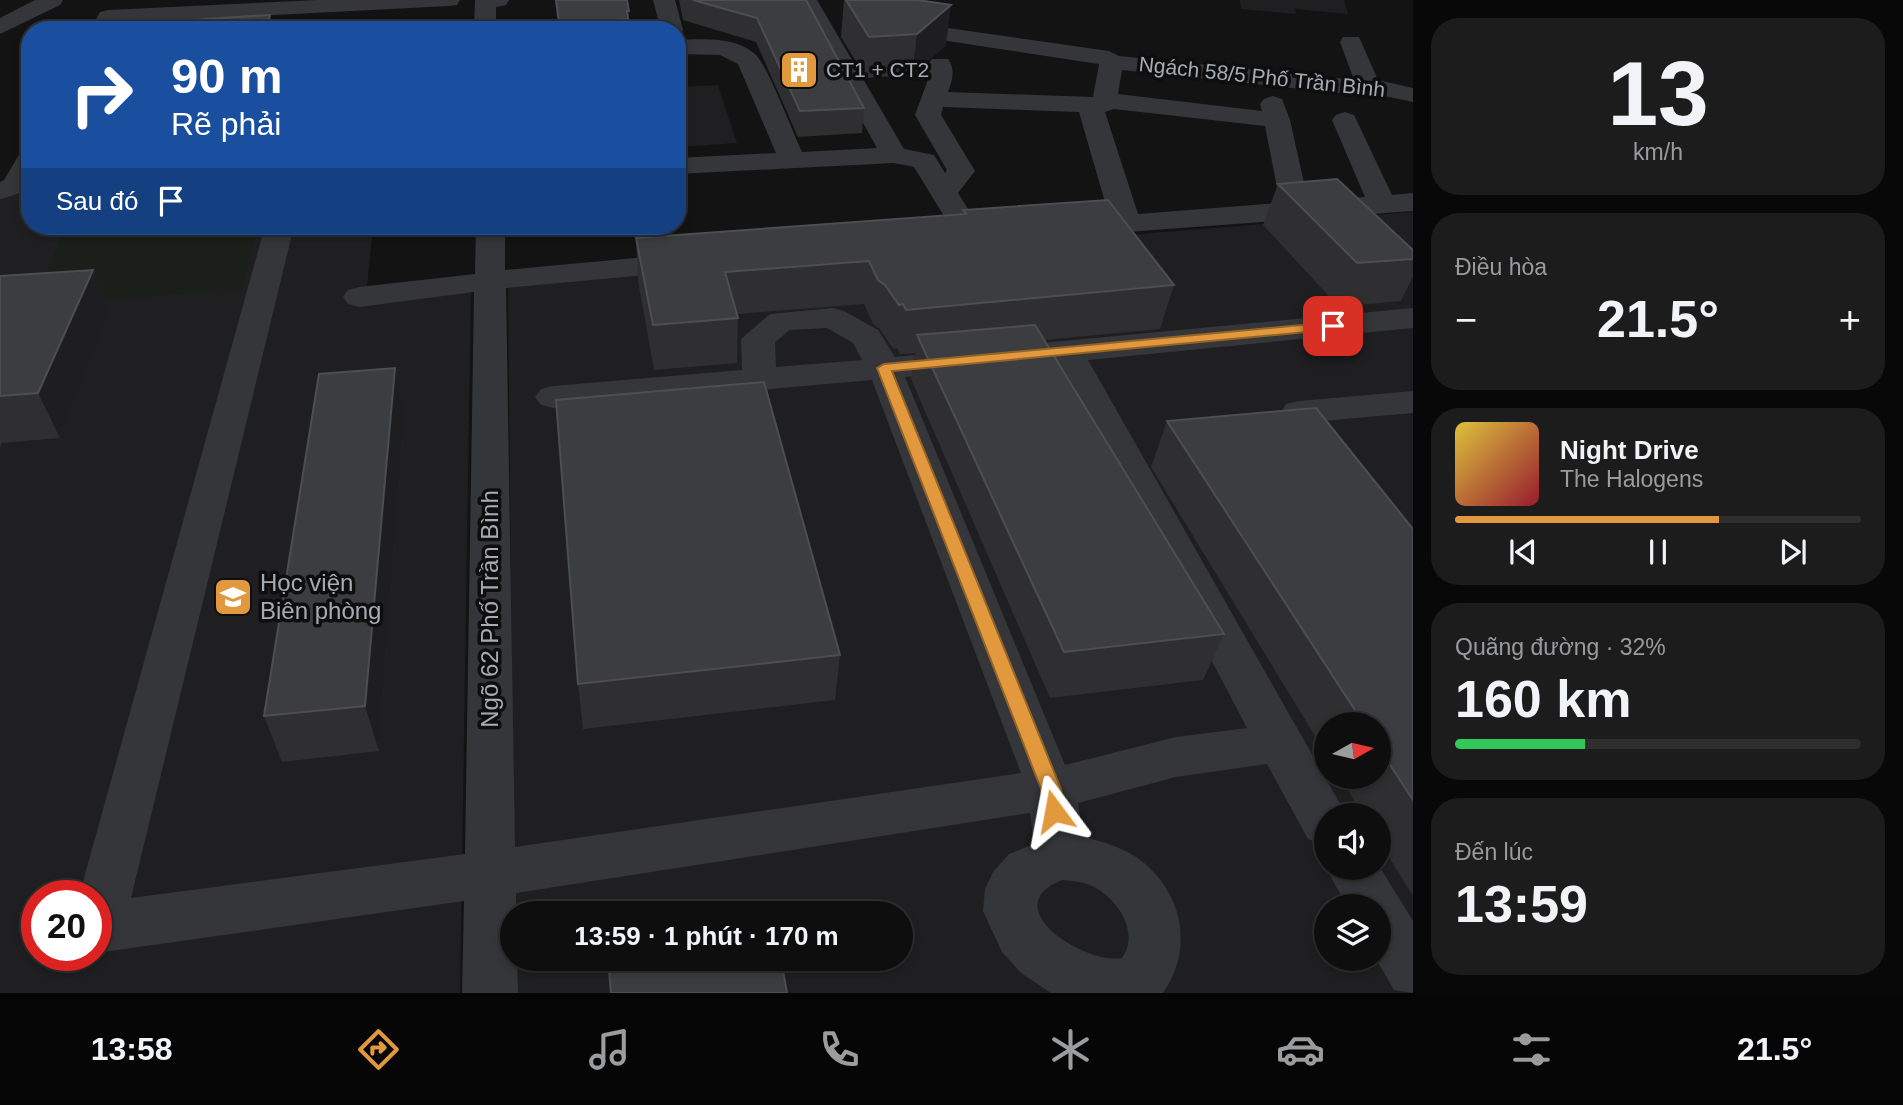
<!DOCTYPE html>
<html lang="vi">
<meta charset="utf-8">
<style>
body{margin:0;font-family:Arial,sans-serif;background:#1c1c1d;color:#f1f3f6;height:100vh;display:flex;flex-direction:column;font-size:26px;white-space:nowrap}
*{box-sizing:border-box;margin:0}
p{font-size:23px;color:#9b9c9e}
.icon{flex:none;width:38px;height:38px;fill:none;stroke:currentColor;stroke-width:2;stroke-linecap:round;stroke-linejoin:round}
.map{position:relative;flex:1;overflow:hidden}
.sheet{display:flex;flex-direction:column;gap:18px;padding:18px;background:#080808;width:490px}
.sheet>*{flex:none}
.top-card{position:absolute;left:21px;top:21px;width:665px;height:214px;border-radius:28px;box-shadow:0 4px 10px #0003,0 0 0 2px #2e2e2f;background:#1a4fa0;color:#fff;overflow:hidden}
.needle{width:46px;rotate:82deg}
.controls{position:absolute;left:1314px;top:712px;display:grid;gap:14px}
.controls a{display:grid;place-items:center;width:77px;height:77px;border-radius:50%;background:#0e0e0f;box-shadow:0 4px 10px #0003,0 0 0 2px #2e2e2f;font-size:35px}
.speed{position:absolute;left:21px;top:880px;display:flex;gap:14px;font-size:35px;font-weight:700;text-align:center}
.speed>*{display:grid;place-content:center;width:91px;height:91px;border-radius:50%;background:#0e0e0f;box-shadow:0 4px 10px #0003,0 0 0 2px #2e2e2f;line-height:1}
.speed .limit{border:10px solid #d22;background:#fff;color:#111}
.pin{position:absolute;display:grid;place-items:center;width:60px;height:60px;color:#fff;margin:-30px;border-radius:14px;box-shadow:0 4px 10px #0006}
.me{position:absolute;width:77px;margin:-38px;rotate:347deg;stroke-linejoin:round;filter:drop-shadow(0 0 5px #0008)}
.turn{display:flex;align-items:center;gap:24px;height:147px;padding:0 35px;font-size:32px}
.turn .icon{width:91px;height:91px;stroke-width:2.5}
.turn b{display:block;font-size:49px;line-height:60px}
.then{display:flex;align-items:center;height:66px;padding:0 35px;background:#0003;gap:14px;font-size:26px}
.big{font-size:52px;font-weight:700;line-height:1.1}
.sheet .widget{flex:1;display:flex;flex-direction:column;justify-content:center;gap:10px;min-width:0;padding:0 24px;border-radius:28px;background:#1c1c1d}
.sheet .dial{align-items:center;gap:0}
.dial b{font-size:91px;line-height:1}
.song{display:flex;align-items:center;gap:21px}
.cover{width:84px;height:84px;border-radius:10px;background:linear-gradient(135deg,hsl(50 70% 55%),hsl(350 70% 35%))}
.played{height:7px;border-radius:4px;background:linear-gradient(90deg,#e2983d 65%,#2e2e2f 65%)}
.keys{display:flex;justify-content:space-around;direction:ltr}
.heat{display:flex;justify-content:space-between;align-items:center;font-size:38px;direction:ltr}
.charge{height:10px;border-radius:5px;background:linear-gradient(90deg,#34c759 32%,#2e2e2f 0)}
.trip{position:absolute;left:500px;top:901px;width:413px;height:70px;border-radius:35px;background:#0e0e0f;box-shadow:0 4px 10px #0003,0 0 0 2px #2e2e2f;font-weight:700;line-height:70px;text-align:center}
.tab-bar{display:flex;height:112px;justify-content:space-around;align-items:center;background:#060606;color:#9b9c9e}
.tab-bar .icon{width:49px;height:49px}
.tab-bar .on{color:#e2983d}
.tab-bar b{font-size:32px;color:#f1f3f6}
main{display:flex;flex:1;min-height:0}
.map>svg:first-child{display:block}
.built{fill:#1f1f21;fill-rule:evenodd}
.green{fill:#1a1f1a}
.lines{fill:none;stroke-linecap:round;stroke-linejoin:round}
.minor{fill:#343639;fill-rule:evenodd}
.wall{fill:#2f2f32}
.shaded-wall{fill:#1e1e20}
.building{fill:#3c3d40;stroke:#4c4e52;stroke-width:2}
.route{fill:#e2983d;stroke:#936328;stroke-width:2}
.labels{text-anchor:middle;stroke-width:7;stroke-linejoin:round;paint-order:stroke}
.far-poi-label{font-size:21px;fill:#a6acb4;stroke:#0e0e0f;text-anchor:start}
.far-street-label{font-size:21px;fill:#a6acb4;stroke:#0e0e0f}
.poi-label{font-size:24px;fill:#a6acb4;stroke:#0e0e0f;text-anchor:start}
.street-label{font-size:24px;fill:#a6acb4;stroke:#0e0e0f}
</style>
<main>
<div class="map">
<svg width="1413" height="993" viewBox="0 0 1413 993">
<rect width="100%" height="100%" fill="#131314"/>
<g class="built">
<polygon points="1240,0 1344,0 1348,14 1295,9 1296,14 1241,9"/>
<polygon points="718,85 737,143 677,147 677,87"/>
<path d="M 30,188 L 30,226 L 373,226 L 366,298 L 471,289 L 460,993 L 0,993 L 0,196 ZM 37,896 L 96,896 L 96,956 L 37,956 Z"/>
<path d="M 1413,212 L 1413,993 L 515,993 L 515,959 L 901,959 L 901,914 L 514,913 L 508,285 ZM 1326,724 L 1379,724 L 1379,777 L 1326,777 ZM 1326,816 L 1379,816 L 1379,868 L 1326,868 ZM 1326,906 L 1379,906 L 1379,959 L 1326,959 Z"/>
</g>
<polygon class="green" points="67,226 258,226 242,289 31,306"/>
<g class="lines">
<g class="minor">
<polygon points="35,0 63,0 60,5 0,34 0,18"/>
<polygon points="318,0 460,0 457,5 449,6 116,23 112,30 90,30 100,12 108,10"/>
<polygon points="475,0 509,0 506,5 496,7 496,30 474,30"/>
<polygon points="653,0 675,0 683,30 680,35 677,35 677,30 661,30"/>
<path d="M 795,0 L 817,0 L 904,149 L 934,155 L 945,173 L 947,170 L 915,115 L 929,77 L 928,64 L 932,59 L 948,59 C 956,70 952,81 948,92 L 1093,97 L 1099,64 L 882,31 L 867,0 L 889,0 L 899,21 L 1109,51 L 1119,56 L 1346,79 L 1353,77 L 1340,42 L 1343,37 L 1359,37 L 1378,80 L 1413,88 L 1413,102 L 1361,91 L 1349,94 L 1122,70 L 1118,94 L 1262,111 L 1260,104 L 1264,99 L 1273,96 L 1282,99 L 1290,120 L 1308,201 L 1365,197 L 1332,120 L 1336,115 L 1345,112 L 1354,115 L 1392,195 L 1413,193 L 1413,211 L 1073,236 L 1063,233 L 1058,227 L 1063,221 L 1109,216 L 1079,112 L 943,107 L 941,115 L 975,171 L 958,193 L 985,236 L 980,242 L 970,245 L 960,242 L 914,167 L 894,163 L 677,174 L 677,158 L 776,153 L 738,64 L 720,55 L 677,54 L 677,40 C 702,39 735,36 755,54 C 767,64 793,133 802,152 L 877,148 ZM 1114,109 L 1265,126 L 1280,203 L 1138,214 L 1105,112 Z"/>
<path d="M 30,151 C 30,183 35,191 0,199 L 0,182 L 4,180 L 20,153 Z"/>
<path d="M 265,226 L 294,226 L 131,898 L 465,854 L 474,292 L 359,307 L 348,304 L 343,297 L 348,290 L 359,287 L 475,274 L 476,226 L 505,226 L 505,270 L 689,253 L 700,256 L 704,262 L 700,268 L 689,271 L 506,288 L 515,847 L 1021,773 L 872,380 L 553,408 L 541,405 L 535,397 L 541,389 L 553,386 L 742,370 L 741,339 L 770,314 L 833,308 L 844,311 L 878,330 L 895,357 L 1413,308 L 1413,328 L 1088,360 L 1347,816 L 1326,816 L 1326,846 L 1308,839 L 1267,764 L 1176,777 L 1078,803 L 1083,837 C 1103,841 1127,849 1143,862 C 1184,896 1193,950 1163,993 L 1051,993 L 1021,973 L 1002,952 L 983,911 L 985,889 L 993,872 L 1009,854 L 1034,844 L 1030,813 L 516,893 L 516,914 L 513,914 L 513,959 L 517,959 L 518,993 L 462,993 L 464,901 L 96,953 L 96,896 L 79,896 ZM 827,328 L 853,343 L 862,360 L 776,367 L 775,342 L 790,330 ZM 1056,364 L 1247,728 L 1176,737 L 1065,765 L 905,377 ZM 1062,880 C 1071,881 1081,881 1090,885 C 1116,896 1141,932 1122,958 C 1085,965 994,907 1062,880 Z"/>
<polygon points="1413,391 1413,413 1299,423 1286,420 1281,412 1286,404 1299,401"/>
<polygon points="1379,866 1413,921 1413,993 1394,990 1376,959 1379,959 1379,906 1347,906 1326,868 1379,868"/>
</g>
</g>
<g class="wall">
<polygon points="556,0 627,0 630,30 559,30"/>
<polygon points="679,0 806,0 864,108 862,133 798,137 756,42 683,20"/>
<polygon points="844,0 918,0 946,45 912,75 866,78 841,37"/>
<polygon points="1278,184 1413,250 1413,276 1401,301 1339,307 1263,225"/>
<polygon points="963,210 1174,285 1160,329 1044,340 1224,634 1203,680 1050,698 911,379 915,353 900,354 897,348 893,349 880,329 873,324 864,304 737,314 738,318 737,363 654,370 638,281 636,238 963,214"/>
<polygon points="93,270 111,314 60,438 2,443 0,448 0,276"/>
<polygon points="395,368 405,413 379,751 282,762 264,716"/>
<polygon points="1167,421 1413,529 1413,896 1379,841 1379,816 1364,816 1340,777 1379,777 1379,724 1326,724 1326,754 1151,467"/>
<polygon points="840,655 835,700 583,729 578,684"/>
</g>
<g class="shaded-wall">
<polygon points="951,5 946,45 912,75 917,34"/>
<polygon points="270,15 274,30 267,30"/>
<polygon points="93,270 111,314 60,438 38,393"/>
<polygon points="395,368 405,413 379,751 365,706"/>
</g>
<g class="building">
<polygon points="556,0 627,0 629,11 627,11 628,19 559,23"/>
<polygon points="693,0 806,0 864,108 800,111 757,18"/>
<polygon points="846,0 918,0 951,5 917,34 869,37"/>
<polygon points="270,15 267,30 172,30 174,21"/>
<polygon points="1337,179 1413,250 1413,259 1357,263 1278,184"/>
<polygon points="1108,200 1174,285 906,310 903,304 899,305 885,285 878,280 869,261 725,272 738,318 653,325 636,238 966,214 963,210"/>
<polygon points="93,270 38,393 0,396 0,276"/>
<polygon points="1035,325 1224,634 1064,652 917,335"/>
<polygon points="395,368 365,706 264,716 319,374"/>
<polygon points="764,382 840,655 578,684 556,400"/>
<polygon points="1316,408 1413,529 1413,800 1379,748 1379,724 1364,724 1167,421"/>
<polygon points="608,959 781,959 787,993 611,993"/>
</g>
<polygon class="route" points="1333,322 1338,323 1338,329 892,371 1061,789 1065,811 1062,818 1054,820 1047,818 1041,789 877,368 884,364"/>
<defs>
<symbol id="building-square" viewBox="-11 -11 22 22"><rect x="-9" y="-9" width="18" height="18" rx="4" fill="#e2983d" stroke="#0e0e0f"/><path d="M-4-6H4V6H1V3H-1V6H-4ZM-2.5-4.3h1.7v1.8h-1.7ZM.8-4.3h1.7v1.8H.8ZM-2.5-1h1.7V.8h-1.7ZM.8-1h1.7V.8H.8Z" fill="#fff"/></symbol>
<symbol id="university-square" viewBox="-11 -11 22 22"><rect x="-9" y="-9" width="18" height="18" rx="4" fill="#e2983d" stroke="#0e0e0f"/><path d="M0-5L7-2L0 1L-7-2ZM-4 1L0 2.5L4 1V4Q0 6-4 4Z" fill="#fff"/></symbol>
</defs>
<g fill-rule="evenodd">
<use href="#building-square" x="777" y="48" width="44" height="44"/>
<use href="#university-square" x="211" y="575" width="44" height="44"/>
</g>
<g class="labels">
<g class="far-poi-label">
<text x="826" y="77">CT1 + CT2</text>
</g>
<g class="far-street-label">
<text transform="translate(1262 77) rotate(6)" y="7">Ngách 58/5 Phố Trần Bình</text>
</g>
<g class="poi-label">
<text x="260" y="591">Học viện<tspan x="260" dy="28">Biên phòng</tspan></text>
</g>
<g class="street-label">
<text transform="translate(490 609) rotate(-90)" y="8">Ngõ 62 Phố Trần Bình</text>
</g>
</g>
</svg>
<div class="controls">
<a><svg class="needle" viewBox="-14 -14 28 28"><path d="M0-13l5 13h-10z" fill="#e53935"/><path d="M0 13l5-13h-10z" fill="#9b9c9e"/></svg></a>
<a><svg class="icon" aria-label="sound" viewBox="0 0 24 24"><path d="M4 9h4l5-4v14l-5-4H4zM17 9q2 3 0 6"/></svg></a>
<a><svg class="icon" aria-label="layers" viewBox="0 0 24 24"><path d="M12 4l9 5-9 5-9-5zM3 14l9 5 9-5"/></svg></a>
</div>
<div class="speed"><div class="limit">20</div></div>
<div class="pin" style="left:1333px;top:326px;background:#d93025"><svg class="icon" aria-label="arrive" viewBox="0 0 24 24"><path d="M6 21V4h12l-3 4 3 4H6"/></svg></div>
<svg class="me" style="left:1054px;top:811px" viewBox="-20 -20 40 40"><path d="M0-17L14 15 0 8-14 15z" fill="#e2983d" stroke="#fff" stroke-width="4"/></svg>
<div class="trip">13:59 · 1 phút · 170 m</div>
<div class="top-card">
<div class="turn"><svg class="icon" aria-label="right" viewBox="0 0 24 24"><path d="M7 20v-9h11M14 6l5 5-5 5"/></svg><div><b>90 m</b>Rẽ phải</div></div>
<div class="then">Sau đó<svg class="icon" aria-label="arrive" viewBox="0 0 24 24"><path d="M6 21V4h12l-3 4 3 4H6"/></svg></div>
</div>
</div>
<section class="sheet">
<div class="widget dial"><b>13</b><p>km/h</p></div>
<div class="widget"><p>Điều hòa</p>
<div class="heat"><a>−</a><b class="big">21.5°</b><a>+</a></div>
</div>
<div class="widget">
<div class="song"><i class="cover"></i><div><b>Night Drive</b><p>The Halogens</p></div></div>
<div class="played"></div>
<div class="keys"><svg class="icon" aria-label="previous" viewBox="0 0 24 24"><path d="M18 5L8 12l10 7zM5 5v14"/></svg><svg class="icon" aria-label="pause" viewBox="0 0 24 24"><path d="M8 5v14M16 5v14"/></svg><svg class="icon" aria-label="next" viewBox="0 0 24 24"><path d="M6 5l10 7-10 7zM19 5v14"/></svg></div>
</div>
<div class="widget"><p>Quãng đường · 32%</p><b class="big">160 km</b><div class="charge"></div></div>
<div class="widget"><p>Đến lúc</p><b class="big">13:59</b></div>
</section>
</main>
<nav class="tab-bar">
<b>13:58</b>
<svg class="icon on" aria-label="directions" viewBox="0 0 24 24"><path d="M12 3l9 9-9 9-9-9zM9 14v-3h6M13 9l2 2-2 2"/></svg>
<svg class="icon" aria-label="music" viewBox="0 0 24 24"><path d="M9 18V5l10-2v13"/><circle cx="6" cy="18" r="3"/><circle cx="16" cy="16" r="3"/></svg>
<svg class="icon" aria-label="phone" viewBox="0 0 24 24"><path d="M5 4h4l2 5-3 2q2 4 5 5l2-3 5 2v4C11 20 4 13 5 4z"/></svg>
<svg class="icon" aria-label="climate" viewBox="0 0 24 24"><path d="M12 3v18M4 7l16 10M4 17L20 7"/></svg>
<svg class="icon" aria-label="car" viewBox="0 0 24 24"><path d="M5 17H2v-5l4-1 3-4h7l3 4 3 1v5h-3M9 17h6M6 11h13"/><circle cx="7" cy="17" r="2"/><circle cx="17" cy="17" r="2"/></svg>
<svg class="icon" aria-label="filters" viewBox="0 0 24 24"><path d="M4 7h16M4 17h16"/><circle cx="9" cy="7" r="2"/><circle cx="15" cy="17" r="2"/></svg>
<b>21.5°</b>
</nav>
